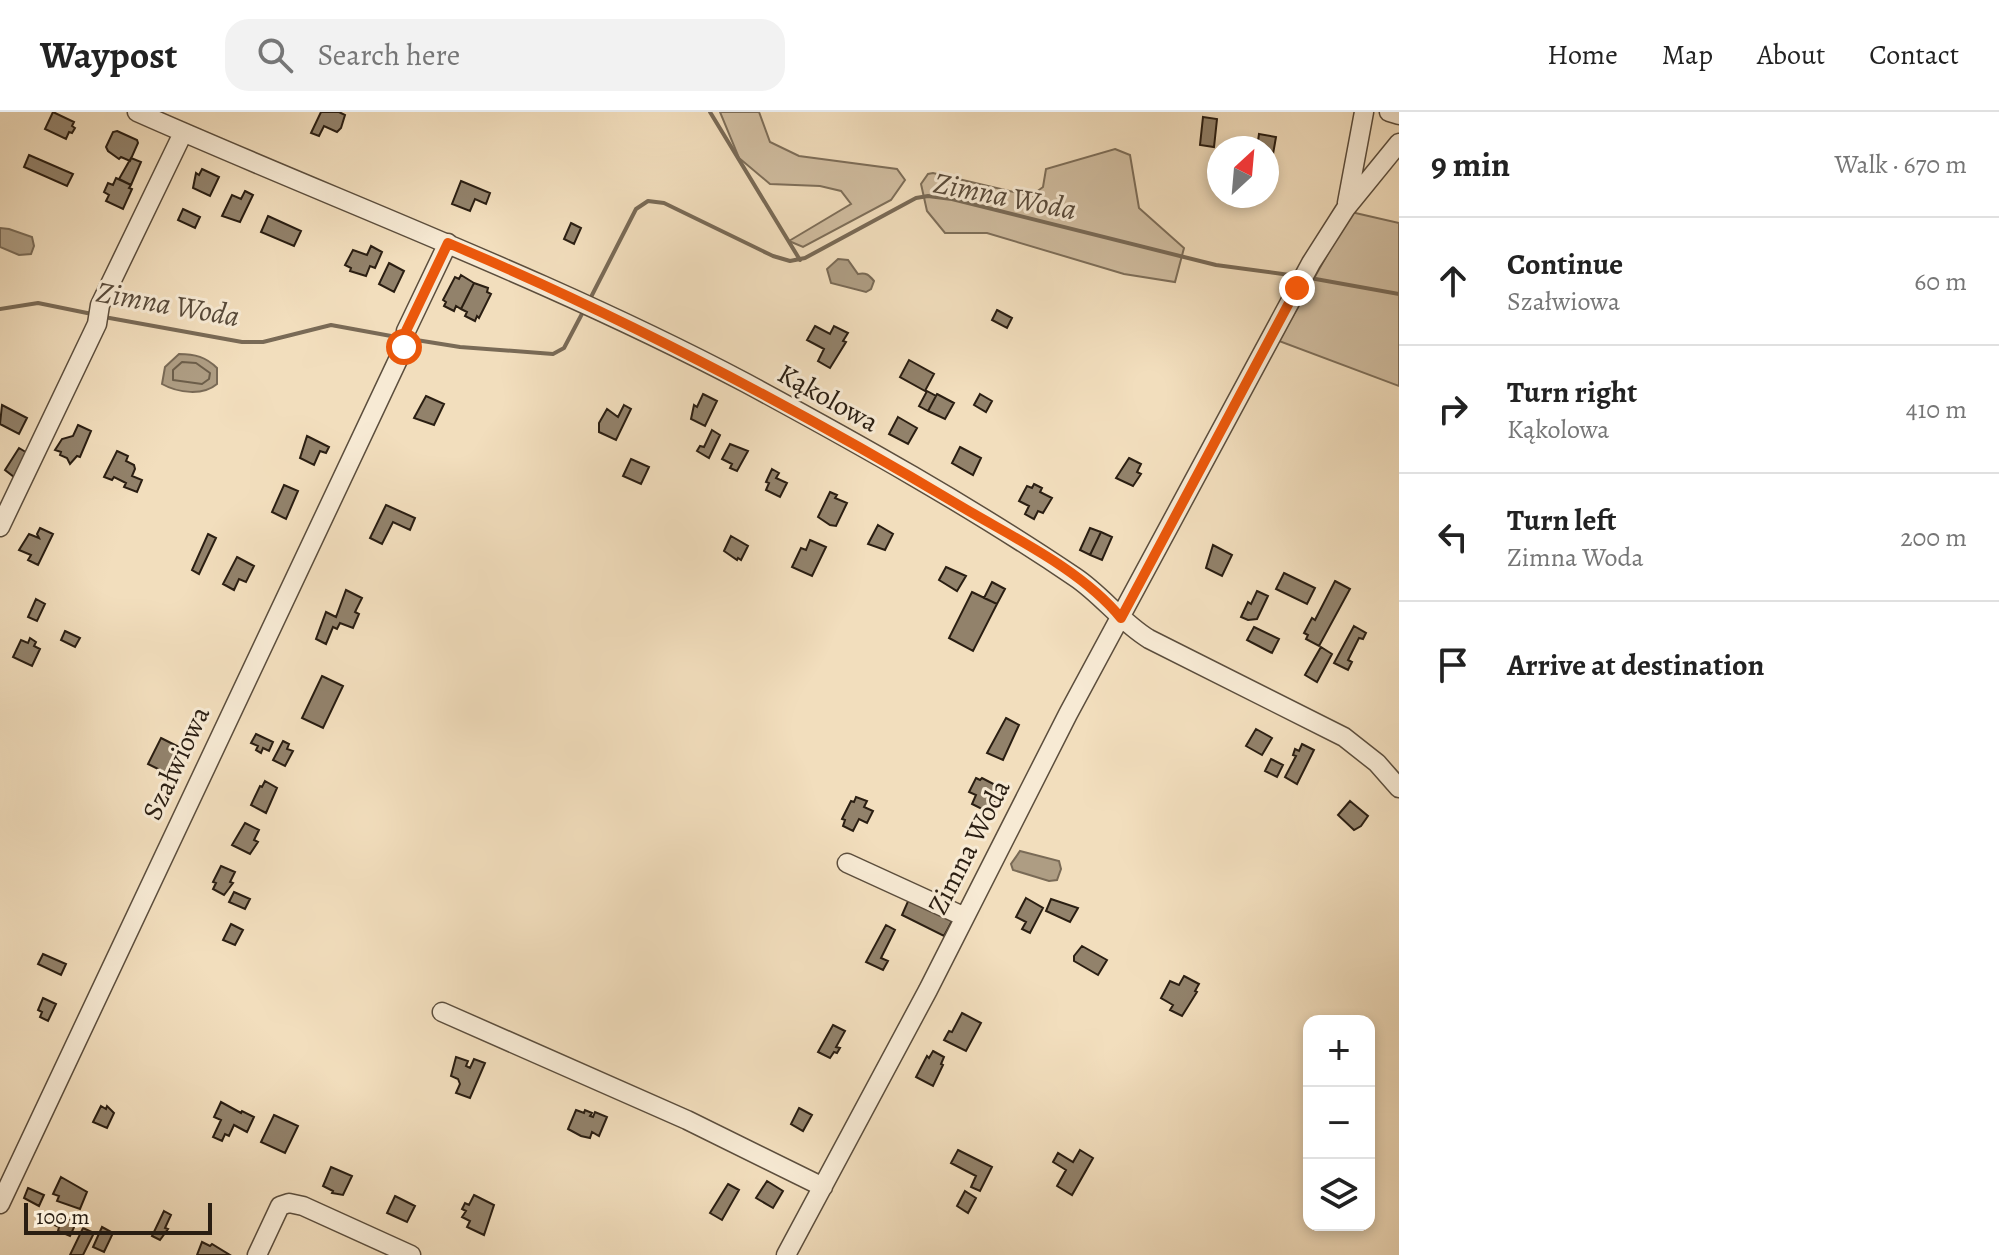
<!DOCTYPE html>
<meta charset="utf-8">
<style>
:root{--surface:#fff;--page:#f2f2f2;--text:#222;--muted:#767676;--line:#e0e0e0}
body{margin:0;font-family:Alegreya,serif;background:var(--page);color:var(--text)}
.controls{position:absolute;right:24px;bottom:24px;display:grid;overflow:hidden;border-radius:16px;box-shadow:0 4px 12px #0003}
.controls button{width:72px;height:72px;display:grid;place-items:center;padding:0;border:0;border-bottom:2px solid var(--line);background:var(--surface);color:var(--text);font:40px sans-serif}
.compass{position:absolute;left:1207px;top:24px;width:72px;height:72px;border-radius:50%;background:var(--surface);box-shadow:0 4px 12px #0003;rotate:26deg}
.scale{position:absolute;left:24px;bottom:20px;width:188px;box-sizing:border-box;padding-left:8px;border:4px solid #2a1e12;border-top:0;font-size:22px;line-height:28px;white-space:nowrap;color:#2a1e12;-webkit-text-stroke:6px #f7ead4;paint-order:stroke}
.stop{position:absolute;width:24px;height:24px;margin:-18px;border:6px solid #ea580c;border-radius:50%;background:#fff}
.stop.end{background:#ea580c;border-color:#fff;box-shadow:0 2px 8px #0008}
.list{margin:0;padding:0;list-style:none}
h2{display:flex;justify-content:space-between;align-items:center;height:104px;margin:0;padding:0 32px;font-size:34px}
h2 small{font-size:26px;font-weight:400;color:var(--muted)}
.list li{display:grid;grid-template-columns:52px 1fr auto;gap:24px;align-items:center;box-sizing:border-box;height:128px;padding:0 32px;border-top:2px solid var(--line)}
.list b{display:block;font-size:30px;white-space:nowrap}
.list p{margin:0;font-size:26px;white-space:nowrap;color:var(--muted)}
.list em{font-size:26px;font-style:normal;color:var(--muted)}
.icon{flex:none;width:44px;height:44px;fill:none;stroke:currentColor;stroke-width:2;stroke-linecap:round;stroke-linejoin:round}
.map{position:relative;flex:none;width:1399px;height:1143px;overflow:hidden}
header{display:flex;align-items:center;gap:48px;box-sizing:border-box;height:112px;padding:0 40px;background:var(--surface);border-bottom:2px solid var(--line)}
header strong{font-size:38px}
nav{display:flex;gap:44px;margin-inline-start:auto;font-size:28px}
.search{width:560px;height:72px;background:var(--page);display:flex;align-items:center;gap:20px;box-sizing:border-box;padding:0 28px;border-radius:24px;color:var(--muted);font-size:30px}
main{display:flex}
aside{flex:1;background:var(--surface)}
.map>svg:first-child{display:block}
.green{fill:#d0bda0;stroke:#7d6e59;stroke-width:2}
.water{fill:#ae9d83;stroke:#796a56;stroke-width:2}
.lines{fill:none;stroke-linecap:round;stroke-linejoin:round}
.shore{stroke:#6c5e4a;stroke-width:2}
.stream{stroke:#796a56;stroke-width:4}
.building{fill:#92826b;stroke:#2a1e12;stroke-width:2}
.minor-casing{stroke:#5c4e3d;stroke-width:21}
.minor{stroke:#f7ead4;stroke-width:18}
.route{stroke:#ea580c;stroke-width:10}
.labels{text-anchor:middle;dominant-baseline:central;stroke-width:6;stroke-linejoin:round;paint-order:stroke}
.street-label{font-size:28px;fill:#2a1e12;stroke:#f7ead4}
.water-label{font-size:30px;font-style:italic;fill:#584a3a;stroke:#f7ead4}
</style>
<header>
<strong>Waypost</strong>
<div class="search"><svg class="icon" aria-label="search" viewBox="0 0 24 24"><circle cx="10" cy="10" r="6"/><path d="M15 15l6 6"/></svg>Search here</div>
<nav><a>Home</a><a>Map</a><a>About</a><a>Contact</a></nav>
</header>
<main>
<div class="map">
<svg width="1399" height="1143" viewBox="0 0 1399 1143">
<rect width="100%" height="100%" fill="#f2debd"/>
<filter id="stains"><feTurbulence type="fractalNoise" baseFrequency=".0025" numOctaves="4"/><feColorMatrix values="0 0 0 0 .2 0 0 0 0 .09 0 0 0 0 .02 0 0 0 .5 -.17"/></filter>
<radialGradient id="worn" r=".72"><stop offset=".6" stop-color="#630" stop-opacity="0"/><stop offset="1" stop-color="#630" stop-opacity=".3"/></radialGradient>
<path class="green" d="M720 0H759L770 30 799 44 897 57 905 68 891 88 803 135 789 129 851 92 841 79 820 74 770 72 739 46Z
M1115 37 1130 43 1139 96 1184 136 1175 170 1124 162 987 121H945L927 99 921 72 928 62 933 61 1031 84 1043 75 1046 57Z
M1351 100 1399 111V274L1279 229Z"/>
<path class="water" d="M0 116 9 117 32 125 34 134 31 142 19 143 0 135Z
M838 147 848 148 858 162C866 160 869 163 874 169L871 177 866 180 831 171 827 157Z
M179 242C195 242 206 245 217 256V272C203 284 178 281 162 272L165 255Z
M1020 739 1059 749 1061 757 1057 768 1049 769 1013 758 1011 752Z"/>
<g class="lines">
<path class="shore" d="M182 250 196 251 210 261 209 267 202 272 173 268V258Z"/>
<path class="stream" d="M710 0 800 148
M1310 166 1399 182
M590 187 636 97 648 89 664 91 773 144 790 149 805 146 916 86 928 84 952 87 1216 153 1297 164
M0 197 38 191 92 202
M104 205 242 230H263L331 213 402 226
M410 227 460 235 553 242 564 236 584 198"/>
</g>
<path class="building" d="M53 0 74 10 72 14 75 16 72 21 69 20 66 27 45 17Z
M321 0H339L345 3 341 16 337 20 324 14 319 24 311 21Z
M1203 5 1217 7 1214 35 1200 33Z
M117 19 137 28 138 31 130 49 121 45 119 47 108 39 106 35 113 20Z
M1259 22 1276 25 1273 42 1267 41V36H1257Z
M29 43 73 62 67 74 24 55Z
M131 46 141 50 131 73 119 67Z
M202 57 219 65 210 84 193 76 196 61 199 63Z
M116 66 131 73 129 76 132 77 123 97 106 89 109 83 104 80 108 71 113 73Z
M461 69 490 81 486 92 475 87 470 99 452 92Z
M245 79 253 83 240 110 222 104 232 83 241 87Z
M183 97 200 105 195 116 178 108Z
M268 104 301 119 294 134 261 120Z
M571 111 581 116 574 132 564 127Z
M371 134 382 140 375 156 370 154 366 164 350 159 351 156 345 153 353 138 367 143Z
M389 151 404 159 394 180 379 172Z
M461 163 474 171 461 197 456 194 454 199 444 194 446 190 443 188 455 165 459 167Z
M474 171 488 176 487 180 491 182 479 206 477 204 475 209 465 204 467 200 461 197Z
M997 198 1012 206 1007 216 992 208Z
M815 214 830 222 834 214 848 221 843 229 846 230 830 256 818 249 824 237 807 228Z
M909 248 934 262 925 279 900 265Z
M927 279 936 284 928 299 919 294Z
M703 282 717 289 705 314 691 307 694 293 697 295Z
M937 282 954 291 945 307 928 299Z
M980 282 992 289 986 300 974 293Z
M426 284 444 292 434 313 414 306Z
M2 293 27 306 19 322 0 312Z
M624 293 631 297 616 328 599 320V311L607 297 618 305Z
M898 305 917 316 908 332 889 322Z
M78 313 91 319 80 345 77 344 70 352 67 346 60 343 61 340 55 338 62 327 73 324Z
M712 318 720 323 709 346 697 339 700 334 704 335Z
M307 324 329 335 326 341 320 339 314 353 300 346Z
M730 332 748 339 737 359 730 356 732 352 722 347Z
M960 335 981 346 973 363 952 351Z
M19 336 29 342 14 365 5 358Z
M117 339 128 344 126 349 134 353 135 357 132 364 142 368 137 380 124 375 126 371 114 365 112 368 104 365Z
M1129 346 1141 352 1137 360 1141 362 1133 374 1116 366Z
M631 347 649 355 641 372 623 364Z
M772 357 779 361 776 366 787 371 780 385 766 378 769 371 766 370Z
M1034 372 1042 376 1040 380 1052 386 1043 401 1038 399 1034 407 1025 402 1029 394 1019 389 1027 374 1032 376Z
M284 373 298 379 286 407 272 400Z
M830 380 837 383 835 386 847 391 836 414 830 413 818 405Z
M386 393 415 406 410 418 393 410 382 432 370 426Z
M878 413 893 422 885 438 868 432Z
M40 416 53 422 38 453 28 448 31 443 19 438 29 422 39 426 37 422Z
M1090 416 1101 420 1090 443 1080 438Z
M1101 420 1112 425 1102 448 1090 443Z
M208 422 216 426 199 462 192 458Z
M731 424 748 434 741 448 738 446 737 448 724 439Z
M810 428 826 435 812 464 792 455 801 436 806 438Z
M1213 433 1232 443 1222 464 1206 456Z
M237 445 254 454 246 470 239 467 234 478 223 472Z
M946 455 966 464 957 479 939 468Z
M1284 461 1315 476 1307 492 1276 477Z
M1335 469 1350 477 1319 534 1306 527 1308 523 1304 521 1312 506 1315 508Z
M992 470 1005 477 997 492 984 486Z
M346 478 362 486 355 500 359 502 353 516 340 511 337 517 333 515 326 532 316 527 326 500 336 505Z
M1257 479 1268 484 1257 507 1248 508 1241 505 1248 490 1251 492Z
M972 480 997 492 973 539 949 526Z
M36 487 45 492 37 509 28 505Z
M1354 514 1366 521 1363 527 1359 526 1348 548 1352 550 1348 558 1334 551Z
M1254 515 1279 527 1272 541 1247 528Z
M65 519 80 526 75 535 61 528Z
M30 526 36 530 34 534 40 537 32 554 13 545 21 528 28 531Z
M1321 535 1332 542 1317 570 1305 563Z
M322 564 343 574 323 616 302 606Z
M1006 606 1019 613 1003 648 987 641Z
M1256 617 1272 626 1262 643 1246 634Z
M256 622 273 630 269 639 263 636 261 641 256 638 258 634 251 631Z
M161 626 179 635 166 661 148 652Z
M283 629 289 632 287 637 293 639 285 654 273 648Z
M1302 632 1314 638 1297 672 1285 665 1296 644 1293 643 1295 637 1299 639Z
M1271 647 1283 653 1277 665 1265 659Z
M976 666 980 668 982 666 1003 677 988 700 972 692 976 683 969 680Z
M265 669 277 676 266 701 251 693 260 674 262 675Z
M856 685 867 689 864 695 873 699 867 711 859 707 853 719 843 714 845 708 842 707 851 689 854 690Z
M1350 689 1368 704 1361 714 1354 718 1338 703Z
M245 711 259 718 254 728 258 730 250 742 232 733Z
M221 754 235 760 230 770 233 771 224 783 213 777 216 771 213 770Z
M234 780 250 787 245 797 229 790Z
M1026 786 1043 796 1030 821 1022 817 1026 810 1016 805Z
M909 787 952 809 944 824 902 803Z
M1051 787 1078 796 1070 810 1046 799Z
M231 812 243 818 235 833 223 828Z
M886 813 895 818 881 846 888 849 883 858 866 850Z
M1082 834 1107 848 1098 863 1074 849V844Z
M43 842 66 852 61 863 38 852Z
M1184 864 1199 872 1195 879 1197 880 1182 904 1170 898 1173 893 1161 886 1170 869 1179 873Z
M43 886 56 892 48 909 40 905 42 900 38 898Z
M962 901 981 911 966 939 944 928 949 919 952 920Z
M833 913 845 919 836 935 840 936 837 941 834 940 830 946 818 940Z
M933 939 944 945 941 952 943 953 933 974 916 965 927 944 929 946Z
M456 945 468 949 466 954 470 956 474 947 485 951 470 986 456 981 460 972 458 967 451 964Z
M221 990 241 1001 242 999 254 1005 247 1020 234 1013 229 1024 225 1022 222 1029 213 1025 221 1008 214 1005Z
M101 994 106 997 107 994 114 1001 107 1016 93 1010Z
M799 996 812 1003 803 1019 791 1012Z
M576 998 584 1001 585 998 592 1001 590 1004 593 1005 595 1000 607 1005 599 1024 592 1020 590 1026 581 1024 568 1017Z
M274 1003 298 1014 285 1041 261 1030Z
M958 1038 992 1055 980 1079 971 1075 976 1064 951 1051Z
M1080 1038 1093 1046 1072 1083 1057 1074 1066 1058 1053 1050 1058 1041 1073 1050Z
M331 1055 352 1064 343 1083 332 1081 333 1079 323 1074Z
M61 1065 87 1080 80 1097 57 1089 59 1084 53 1082Z
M767 1069 783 1079 773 1096 756 1086Z
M728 1072 739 1078 722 1108 710 1101Z
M28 1076 44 1083 39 1094 24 1086Z
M965 1079 976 1086 968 1101 957 1094Z
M474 1083 494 1093 484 1123 467 1115 470 1109 462 1105 466 1099 462 1097 465 1091 469 1093Z
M395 1084 415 1094 407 1110 387 1101Z
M164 1099 171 1103 165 1116 168 1117 160 1128 152 1124Z
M54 1102 76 1111 70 1124 58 1119 59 1115 50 1111Z
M102 1115 113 1121 104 1140 93 1135Z
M83 1116 94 1121 83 1143H70Z
M202 1130 210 1134 212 1132 230 1143H197Z"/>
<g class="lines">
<g class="minor-casing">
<path id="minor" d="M137 0C340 90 549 167 746 271 857 331 970 394 1075 465 1102 483 1121 510 1149 527L1344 625 1377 651 1399 676
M1389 0 1399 3
M1347 91 1364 0
M0 415 97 212 100 193 183 21
M847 751 965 805
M442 900 687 1008 823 1075
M0 1092 404 235 406 219 448 131
M257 1143 280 1094 289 1091 303 1094 411 1143
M786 1143 928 878 1068 602 1311 151 1346 96 1399 31"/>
</g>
<use href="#minor" class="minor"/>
</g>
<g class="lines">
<path class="route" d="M404 235 406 219 448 131C626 206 796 296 962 395 1014 426 1082 458 1121 506L1297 176"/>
</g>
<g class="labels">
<g class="street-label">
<text transform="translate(828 286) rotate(29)">Kąkolowa</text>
<text transform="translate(176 651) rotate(-65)">Szałwiowa</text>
<text transform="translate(969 735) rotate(-63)">Zimna Woda</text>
</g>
<g class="water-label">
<text transform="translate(1005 84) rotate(11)">Zimna Woda</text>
<text transform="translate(168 192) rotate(10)">Zimna Woda</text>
</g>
</g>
<rect width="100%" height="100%" filter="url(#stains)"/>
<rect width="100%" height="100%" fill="url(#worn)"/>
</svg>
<div class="controls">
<button>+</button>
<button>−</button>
<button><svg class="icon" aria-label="layers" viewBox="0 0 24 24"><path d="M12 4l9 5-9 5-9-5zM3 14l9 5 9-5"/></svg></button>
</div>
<svg class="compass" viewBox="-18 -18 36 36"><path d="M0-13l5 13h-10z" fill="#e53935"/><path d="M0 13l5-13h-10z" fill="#767676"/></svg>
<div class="scale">100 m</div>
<div class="stop" style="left:404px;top:235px"></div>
<div class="stop end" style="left:1297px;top:176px"></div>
</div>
<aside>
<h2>9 min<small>Walk · 670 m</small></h2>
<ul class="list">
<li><svg class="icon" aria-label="ahead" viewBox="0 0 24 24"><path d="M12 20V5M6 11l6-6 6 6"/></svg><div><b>Continue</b><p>Szałwiowa</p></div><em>60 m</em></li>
<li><svg class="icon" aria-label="right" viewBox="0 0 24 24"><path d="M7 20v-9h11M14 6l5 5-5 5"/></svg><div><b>Turn right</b><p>Kąkolowa</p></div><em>410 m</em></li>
<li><svg class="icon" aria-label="left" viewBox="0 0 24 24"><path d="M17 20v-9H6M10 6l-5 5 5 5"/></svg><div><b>Turn left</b><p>Zimna Woda</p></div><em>200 m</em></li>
<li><svg class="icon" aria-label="arrive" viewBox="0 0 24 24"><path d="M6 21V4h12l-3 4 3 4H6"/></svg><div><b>Arrive at destination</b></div></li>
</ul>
</aside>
</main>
